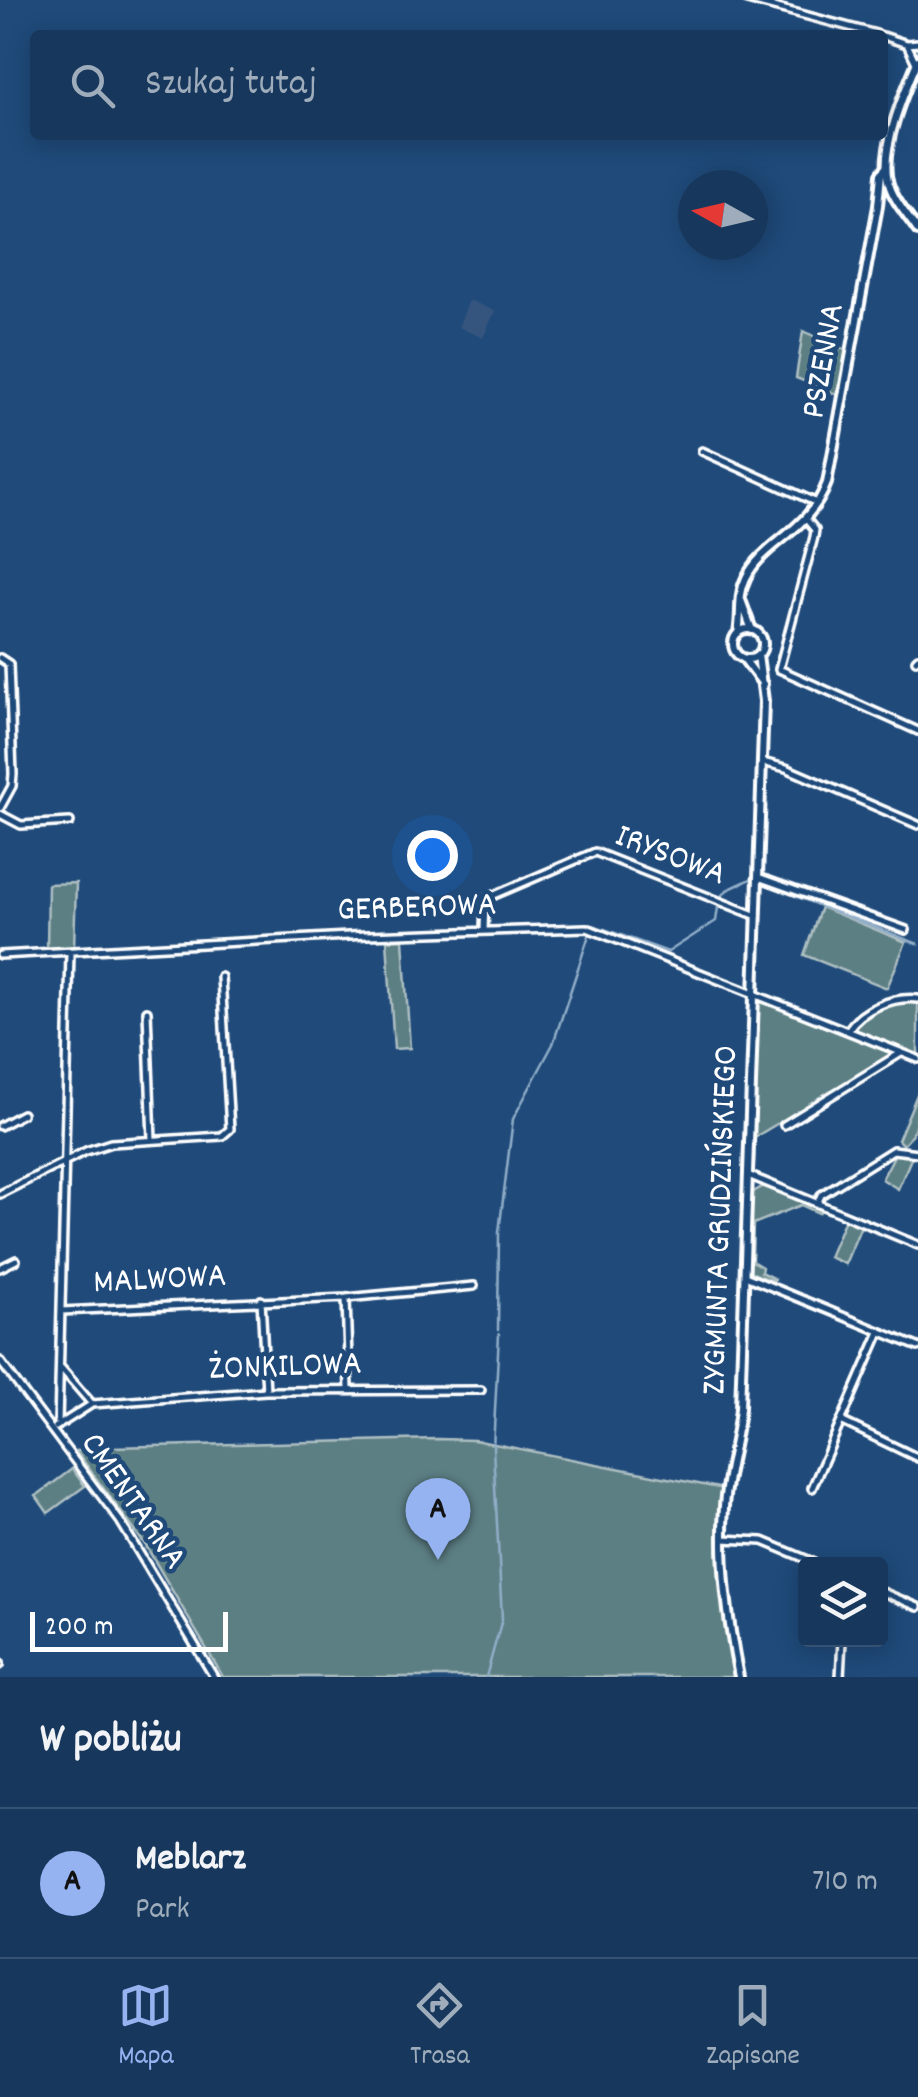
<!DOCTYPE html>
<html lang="pl">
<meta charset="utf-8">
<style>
:root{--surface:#17385c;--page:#244365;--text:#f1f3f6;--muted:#9eacbb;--line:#365272;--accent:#95b2f1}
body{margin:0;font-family:Dekko,sans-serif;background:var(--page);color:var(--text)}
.controls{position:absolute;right:30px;bottom:30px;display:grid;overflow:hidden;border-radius:10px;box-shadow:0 5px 25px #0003}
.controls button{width:90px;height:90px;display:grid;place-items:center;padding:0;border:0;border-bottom:2px solid var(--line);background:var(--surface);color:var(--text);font:50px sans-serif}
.compass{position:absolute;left:678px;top:170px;width:90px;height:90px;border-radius:50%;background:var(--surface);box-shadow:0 5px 25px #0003;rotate:278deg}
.scale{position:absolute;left:30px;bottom:25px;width:198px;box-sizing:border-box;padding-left:10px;border:5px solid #fff;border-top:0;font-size:28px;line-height:35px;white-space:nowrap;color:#fff;-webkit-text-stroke:8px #1f4a7a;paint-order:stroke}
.you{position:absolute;left:432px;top:855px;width:35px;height:35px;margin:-25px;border:8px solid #fff;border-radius:50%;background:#1a73e8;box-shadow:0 0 0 15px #1a73e833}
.badge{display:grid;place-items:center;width:65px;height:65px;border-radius:50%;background:var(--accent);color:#111;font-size:32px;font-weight:700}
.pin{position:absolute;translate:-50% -82px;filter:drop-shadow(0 2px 5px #0008)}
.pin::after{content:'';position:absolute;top:52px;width:35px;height:30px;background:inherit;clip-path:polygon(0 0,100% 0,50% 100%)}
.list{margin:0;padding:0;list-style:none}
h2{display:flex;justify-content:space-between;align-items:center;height:130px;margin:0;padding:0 40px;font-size:42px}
h2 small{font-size:32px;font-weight:400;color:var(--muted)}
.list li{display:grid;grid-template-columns:65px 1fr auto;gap:30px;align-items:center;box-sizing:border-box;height:150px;padding:0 40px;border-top:2px solid var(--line)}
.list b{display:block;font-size:38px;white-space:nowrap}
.list p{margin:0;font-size:32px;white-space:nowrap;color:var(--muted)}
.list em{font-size:32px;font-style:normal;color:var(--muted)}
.icon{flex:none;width:55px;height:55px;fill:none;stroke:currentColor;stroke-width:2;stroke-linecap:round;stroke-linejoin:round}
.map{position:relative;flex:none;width:918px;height:1677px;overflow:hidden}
.search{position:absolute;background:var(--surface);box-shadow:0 5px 25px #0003;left:30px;right:30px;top:30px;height:110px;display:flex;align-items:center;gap:25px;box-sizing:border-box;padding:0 35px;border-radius:10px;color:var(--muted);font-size:38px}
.sheet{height:280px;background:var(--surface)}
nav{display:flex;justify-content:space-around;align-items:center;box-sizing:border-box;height:140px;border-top:2px solid var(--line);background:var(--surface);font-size:28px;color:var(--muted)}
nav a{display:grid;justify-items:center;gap:5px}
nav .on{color:var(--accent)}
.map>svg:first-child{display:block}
.built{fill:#35557e}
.green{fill:#5c7f84;stroke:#aebfc2;stroke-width:2.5}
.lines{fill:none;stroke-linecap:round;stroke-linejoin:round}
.stream{stroke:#91aec8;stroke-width:2.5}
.minor-casing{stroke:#fff;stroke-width:12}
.tertiary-casing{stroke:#fff;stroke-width:14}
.minor{stroke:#1f4a7a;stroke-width:5}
.tertiary{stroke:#1f4a7a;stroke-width:6}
.labels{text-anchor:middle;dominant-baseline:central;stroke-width:9;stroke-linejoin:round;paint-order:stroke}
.street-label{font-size:35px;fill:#fff;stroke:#1f4a7a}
</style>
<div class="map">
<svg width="918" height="1677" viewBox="0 0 918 1677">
<rect width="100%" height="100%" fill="#1f4a7a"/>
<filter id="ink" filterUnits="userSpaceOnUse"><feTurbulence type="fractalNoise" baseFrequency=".01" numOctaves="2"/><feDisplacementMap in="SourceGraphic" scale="20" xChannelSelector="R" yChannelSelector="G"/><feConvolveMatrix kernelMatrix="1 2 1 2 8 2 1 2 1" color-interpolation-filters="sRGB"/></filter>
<g filter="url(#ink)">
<path class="built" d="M469 300 495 311 483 338 458 327Z"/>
<path class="green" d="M803 331 848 351 840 396 796 378Z
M76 883 74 948 47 950 48 884Z
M821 907 906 942 887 988 804 955Z
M403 939 410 1048 394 1049 387 940Z
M903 1000 918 1002V1057L850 1029C862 1015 885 1003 903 1000Z
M758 1003H773L891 1053 887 1060 819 1103 802 1109 755 1137 754 1162 749 1158 753 1007Z
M918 1092C918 1112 918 1133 903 1145L898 1140Z
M896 1152 913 1154 898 1189 882 1179Z
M762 1187H772L829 1210 821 1209 819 1213 801 1205 753 1224 752 1261 762 1267 761 1272 775 1279 774 1281 747 1271 750 1194Z
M845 1219 861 1226 845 1264 829 1257Z
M438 1439 474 1440 724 1489 721 1584 734 1677H223L146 1546 76 1451 110 1447Z
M72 1469 85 1486 48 1513 36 1496Z"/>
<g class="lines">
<path class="stream" d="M767 885 918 944
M720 899 727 890 751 879
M593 925 668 952 716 921 718 907
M498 1330 499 1232 513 1119 553 1044 590 932
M486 1677 502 1619 493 1448 499 1334"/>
<g class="minor-casing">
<path id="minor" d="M747 0 880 35
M883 36 907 44
M916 63 907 44 918 43
M702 451 817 503
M806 519 815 530 814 537 779 669 918 731
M0 658 9 664 13 774 12 786 0 808
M916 660 918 658
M762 762 786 768 918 825
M0 814 21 825 70 822
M758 877 906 930
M484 931 485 899 595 852 757 916
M0 955 367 935 587 928 918 1059
M147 1011 152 1140
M848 1030C862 1009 893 996 918 999
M784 1125 901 1053
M0 1126 22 1114
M748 1175 918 1245
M0 1194 86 1151 111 1143 222 1136 230 1129 221 977
M818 1202 821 1195 893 1150 918 1153
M0 1268 16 1260
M745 1276 918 1347
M346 1298 349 1389
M261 1300 266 1391
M61 1311 346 1298 474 1286
M0 1361 120 1521 214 1677
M61 1368 92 1404 266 1391 481 1390
M841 1421 918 1458
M58 1425 70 953
M56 1427 92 1404
M812 1488 880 1332
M723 1539 763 1541 818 1564
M880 1591 918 1607
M0 1665V1663
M840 1677 842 1640"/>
</g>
<g class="tertiary-casing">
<path id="tertiary" d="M918 60C905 90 878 152 889 184 894 201 908 216 918 231
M741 600 752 630
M733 644a15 15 0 1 1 30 0a15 15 0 1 1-30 0Z
M738 633C742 615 737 596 746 578 762 543 809 532 827 483L878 206 881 174 886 167
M744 659 763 684
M739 1677C728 1621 720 1564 724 1507 726 1474 737 1442 740 1408L764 701 758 655"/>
</g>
<use href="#minor" class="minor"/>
<use href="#tertiary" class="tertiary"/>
</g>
</g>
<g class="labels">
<g class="street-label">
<text transform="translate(825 361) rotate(-80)">PSZENNA</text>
<text transform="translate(670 857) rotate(21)">IRYSOWA</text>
<text transform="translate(417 909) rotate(-2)">GERBEROWA</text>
<text transform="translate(722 1220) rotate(-88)">ZYGMUNTA GRUDZIŃSKIEGO</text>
<text transform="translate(160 1281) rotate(-3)">MALWOWA</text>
<text transform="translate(285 1368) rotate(-2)">ŻONKILOWA</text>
<text transform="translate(132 1502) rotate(55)">CMENTARNA</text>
</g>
</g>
</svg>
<div class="controls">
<button><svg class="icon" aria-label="layers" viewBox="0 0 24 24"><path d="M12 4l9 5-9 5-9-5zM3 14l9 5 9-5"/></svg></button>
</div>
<svg class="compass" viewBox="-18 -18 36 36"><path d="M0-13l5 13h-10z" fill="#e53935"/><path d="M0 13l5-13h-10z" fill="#9eacbb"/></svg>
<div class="scale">200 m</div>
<div class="you"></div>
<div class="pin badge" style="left:438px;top:1560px">A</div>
<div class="search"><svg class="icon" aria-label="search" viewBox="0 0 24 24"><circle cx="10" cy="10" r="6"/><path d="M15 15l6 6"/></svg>Szukaj tutaj</div>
</div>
<section class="sheet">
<h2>W pobliżu<small></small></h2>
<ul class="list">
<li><span class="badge">A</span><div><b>Meblarz</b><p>Park</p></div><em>710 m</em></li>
</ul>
</section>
<nav>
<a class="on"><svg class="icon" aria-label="map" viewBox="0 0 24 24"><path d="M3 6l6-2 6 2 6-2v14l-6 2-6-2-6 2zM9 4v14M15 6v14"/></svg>Mapa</a>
<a><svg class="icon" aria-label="directions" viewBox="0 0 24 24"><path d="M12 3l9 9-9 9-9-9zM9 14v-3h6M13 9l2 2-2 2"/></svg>Trasa</a>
<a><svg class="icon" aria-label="saved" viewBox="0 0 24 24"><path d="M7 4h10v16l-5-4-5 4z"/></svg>Zapisane</a>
</nav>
